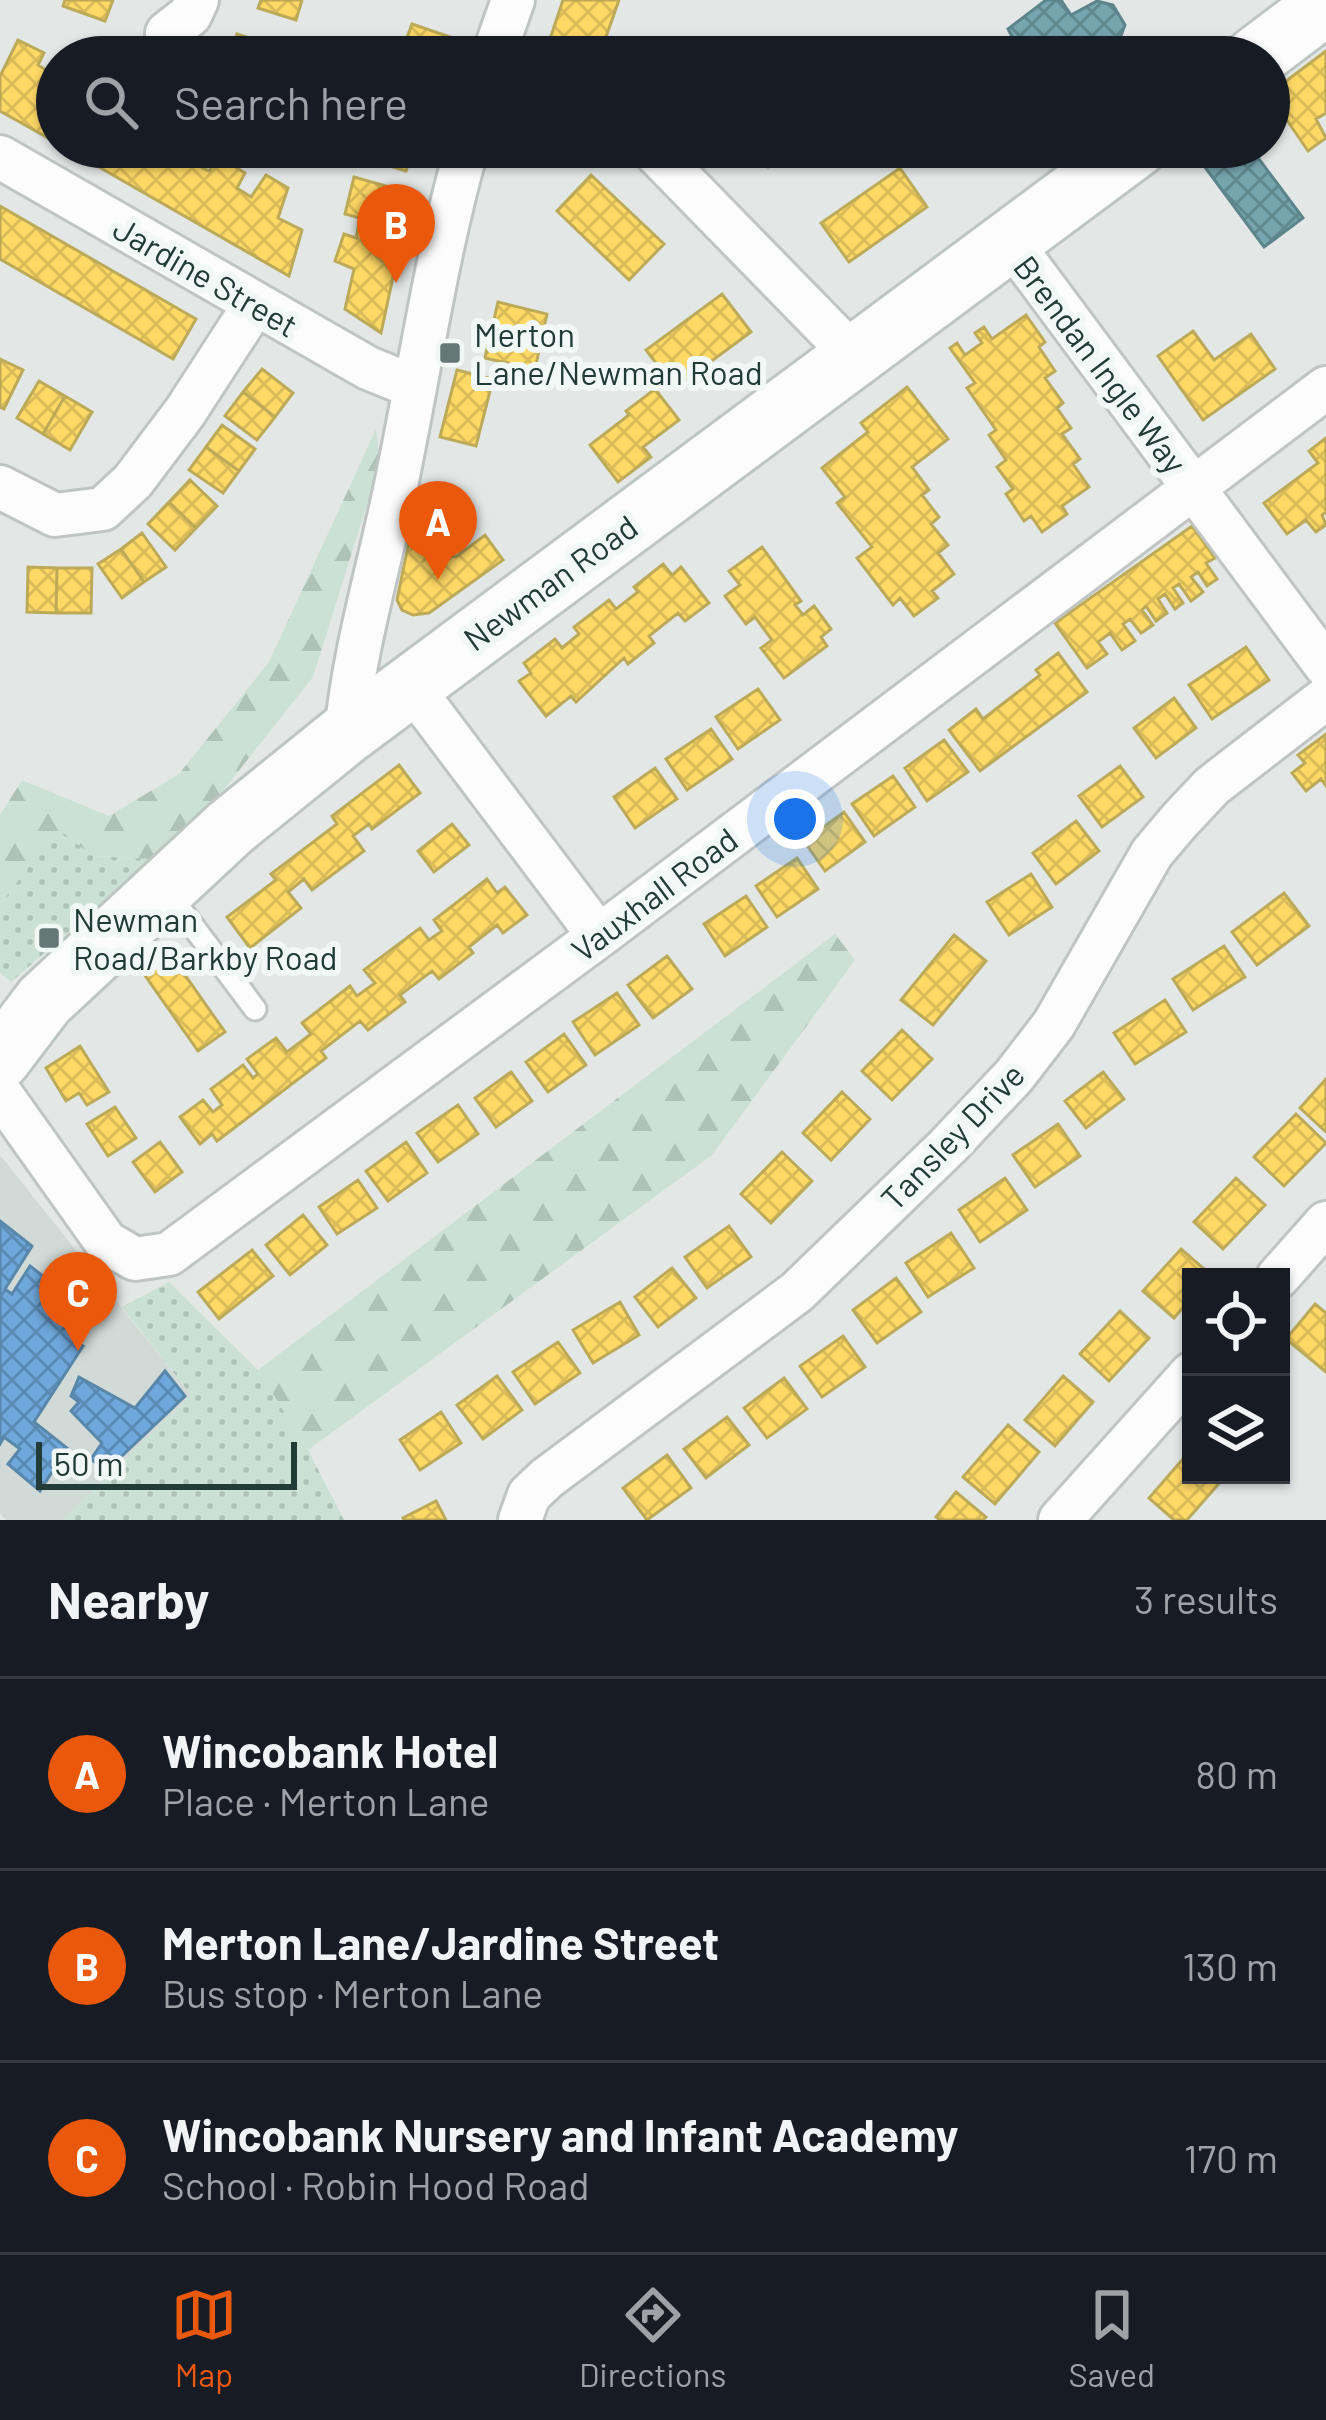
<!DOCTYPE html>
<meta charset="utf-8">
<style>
:root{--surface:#171b24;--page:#20242c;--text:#f1f3f6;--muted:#9ea1a6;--line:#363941;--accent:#ea580c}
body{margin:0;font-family:Barlow,sans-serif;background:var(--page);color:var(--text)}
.controls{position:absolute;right:36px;bottom:36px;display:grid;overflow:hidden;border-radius:0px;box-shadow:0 3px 9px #0004}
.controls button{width:108px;height:108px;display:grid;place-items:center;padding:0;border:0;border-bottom:3px solid var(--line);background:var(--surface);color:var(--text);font:60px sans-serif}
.scale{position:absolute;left:36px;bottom:30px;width:261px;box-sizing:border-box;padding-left:12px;border:6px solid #213b37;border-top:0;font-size:33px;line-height:42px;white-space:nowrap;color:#213b37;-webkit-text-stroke:9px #f1f8f5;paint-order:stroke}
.you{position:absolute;left:795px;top:819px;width:42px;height:42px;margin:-30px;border:9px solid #fff;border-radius:50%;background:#1a73e8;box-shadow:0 0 0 18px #1a73e833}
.badge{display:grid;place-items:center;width:78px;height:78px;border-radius:50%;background:var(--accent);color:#fff;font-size:39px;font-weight:700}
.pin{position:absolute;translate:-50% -99px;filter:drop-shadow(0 3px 6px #0008)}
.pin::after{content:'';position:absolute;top:63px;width:42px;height:36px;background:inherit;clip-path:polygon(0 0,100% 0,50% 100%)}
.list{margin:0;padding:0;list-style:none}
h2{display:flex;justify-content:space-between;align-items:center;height:156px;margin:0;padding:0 48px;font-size:51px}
h2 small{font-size:39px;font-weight:400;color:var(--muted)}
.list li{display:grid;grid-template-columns:78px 1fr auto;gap:36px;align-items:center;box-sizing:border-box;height:192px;padding:0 48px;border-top:3px solid var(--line)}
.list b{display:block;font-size:45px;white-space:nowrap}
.list p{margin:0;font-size:39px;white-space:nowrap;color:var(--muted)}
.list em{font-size:39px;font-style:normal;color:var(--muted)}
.icon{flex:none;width:66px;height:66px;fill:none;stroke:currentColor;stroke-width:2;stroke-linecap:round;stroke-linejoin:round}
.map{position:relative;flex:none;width:1326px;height:1520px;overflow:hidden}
.search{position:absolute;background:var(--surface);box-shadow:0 3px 9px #0004;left:36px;right:36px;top:36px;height:132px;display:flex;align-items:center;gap:30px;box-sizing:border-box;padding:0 42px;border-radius:66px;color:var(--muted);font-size:45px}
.sheet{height:732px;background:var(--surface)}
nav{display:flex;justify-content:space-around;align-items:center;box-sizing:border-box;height:168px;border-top:3px solid var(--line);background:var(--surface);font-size:33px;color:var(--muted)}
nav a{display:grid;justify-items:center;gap:6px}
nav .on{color:var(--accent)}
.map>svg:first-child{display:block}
.built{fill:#d1dad7}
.grass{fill:url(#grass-dots)}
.forest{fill:url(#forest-firs)}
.homes{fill:url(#homes-cross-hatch);stroke:#bcaa58;stroke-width:3}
.schools{fill:url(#schools-cross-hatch);stroke:#5887aa;stroke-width:3}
.public{fill:url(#public-cross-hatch);stroke:#5c858b;stroke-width:3}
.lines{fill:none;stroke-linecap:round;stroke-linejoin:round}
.lane-casing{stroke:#c0c5c4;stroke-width:27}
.street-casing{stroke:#c0c5c4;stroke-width:48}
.secondary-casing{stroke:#bec6c4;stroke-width:66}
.lane{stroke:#fbfcfb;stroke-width:21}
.street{stroke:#fbfcfb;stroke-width:42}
.secondary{stroke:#fbfcfb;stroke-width:60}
.poi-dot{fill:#657875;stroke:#f1f8f5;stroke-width:4.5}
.labels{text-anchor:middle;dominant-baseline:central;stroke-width:12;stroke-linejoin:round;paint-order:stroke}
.street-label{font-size:33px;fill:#213b37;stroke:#f1f8f5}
.poi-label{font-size:33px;fill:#213b37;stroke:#f1f8f5;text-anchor:start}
</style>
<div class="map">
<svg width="1326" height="1520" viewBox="0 0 1326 1520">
<defs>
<pattern id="grass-dots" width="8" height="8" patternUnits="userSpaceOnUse" patternTransform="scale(3)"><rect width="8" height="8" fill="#cce1d5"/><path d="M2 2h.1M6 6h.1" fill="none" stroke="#afc2b7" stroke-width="1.8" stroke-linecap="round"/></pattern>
<pattern id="forest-firs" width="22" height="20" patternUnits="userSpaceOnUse" patternTransform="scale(3)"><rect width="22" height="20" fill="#cce1d5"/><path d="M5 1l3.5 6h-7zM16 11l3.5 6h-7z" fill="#afc2b7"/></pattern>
<pattern id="homes-cross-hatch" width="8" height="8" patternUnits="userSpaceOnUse" patternTransform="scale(3)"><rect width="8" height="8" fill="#ffd966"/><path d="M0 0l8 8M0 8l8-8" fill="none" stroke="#dabb59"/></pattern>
<pattern id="schools-cross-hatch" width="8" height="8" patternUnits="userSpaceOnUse" patternTransform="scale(3)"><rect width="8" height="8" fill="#6fa8dc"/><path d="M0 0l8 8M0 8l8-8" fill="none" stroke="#5b8ab3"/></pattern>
<pattern id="public-cross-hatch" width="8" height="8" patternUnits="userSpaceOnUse" patternTransform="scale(3)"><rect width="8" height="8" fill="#76a5af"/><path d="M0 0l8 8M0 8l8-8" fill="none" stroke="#60888f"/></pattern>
</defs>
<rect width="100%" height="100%" fill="#e3e8e7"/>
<path class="built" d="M0 1155 191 1395 63 1520H6L0 1514Z"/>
<path class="grass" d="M63 832 93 856 153 859 11 982 0 973V905L50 837Z
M169 1282 258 1370 308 1450 344 1520H63L191 1395 122 1307Z"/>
<path class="forest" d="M376 429 380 463 313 677 195 826 153 859 93 856 63 833 50 837 0 905V815L22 780 109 816 179 774 269 662Z
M835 934 855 960 712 1155 308 1450 258 1370Z"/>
<path class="homes" d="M65 0H113L105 21 63 6Z
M261 0H302L296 20 258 8Z
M563 0H619L599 57H553L559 39 551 36Z
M412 24 450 37 443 57H400Z
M237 34 277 47 273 57H230Z
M18 40 44 53 38 65 51 73 57 65V143L0 111V76Z
M1326 51V113L1316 119 1326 138 1308 151 1269 94Z
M64 147H202L195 164 209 171 219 157 245 173 237 188 251 197 266 175 288 188 278 218 302 230 289 276Z
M370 147H413L406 171 367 159Z
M747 147H788L768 167Z
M900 168 927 207 849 262 821 223Z
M591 175 664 244 629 280 557 211Z
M354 177 411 193 381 333 345 309 354 269 335 261 344 234 356 238 360 218 345 214Z
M0 206 196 319 173 359 0 259Z
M722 294 751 332 675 388 646 350Z
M498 302 547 314 535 369 485 358Z
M1026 315 1045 342 1039 347 1055 371 1045 378 1063 403 1057 408 1071 428 1062 434 1080 459 1073 464 1089 487 1062 506 1067 514 1042 532 1031 516 1024 521 1006 494 1013 489 997 467 1006 460 989 435 996 430 967 388 975 383 950 348 957 343 965 355 982 343 975 333 984 327 992 339Z
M1193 331 1214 360 1251 334 1275 369 1203 420 1158 356Z
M0 359 23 370 4 409 0 407Z
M262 369 293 393 275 417 243 392Z
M457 370 493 379 476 446 440 437Z
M39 381 65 396 43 434 17 418Z
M907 387 948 439 912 467 929 490 922 495 939 517 931 524 948 545 938 553 954 574 932 591 938 598 914 616 900 598 893 605 857 558 872 547 837 503 845 497 822 468 868 432 861 423Z
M655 389 679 420 643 447 651 457 618 482 590 445 629 415 626 411Z
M243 392 275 417 257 440 225 416Z
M65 396 92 412 70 450 43 434Z
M222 425 255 449 239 471 206 447Z
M1326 438V512L1322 515 1326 525 1316 532 1306 520 1287 534 1264 503 1318 463 1309 451Z
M206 447 239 471 223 493 189 470Z
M190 480 217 506 196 528 169 502Z
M169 502 196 528 175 550 148 524Z
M427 524 456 531 451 556 456 557 485 535 503 560 429 613 413 615 402 610 397 600 412 526 427 528Z
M1192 526 1215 558 1206 563 1217 579 1207 586 1198 572 1191 577 1203 592 1191 601 1179 584 1173 588 1183 603 1175 609 1165 594 1158 599 1167 613 1156 621 1146 606 1142 610 1153 625 1141 633 1130 619 1123 624 1135 641 1122 650 1110 633 1098 642 1107 654 1087 668 1055 623Z
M142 533 166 567 144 582 121 549Z
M762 547 801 601 795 605 803 615 814 606 831 629 821 637 827 646 784 678 761 648 772 640 755 617 746 624 725 596 740 585 729 571Z
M121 549 144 582 122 598 98 564Z
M663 564 672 575 681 567 709 603 685 621 678 613 649 636 654 643 628 664 624 658 576 702 571 696 546 716 519 681 531 673 524 663 555 639 562 648 579 634 574 627 609 600 616 609 638 592 634 587Z
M28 567 57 568 56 613 27 612Z
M57 568H92L91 613H56Z
M1246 647 1269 680 1212 719 1189 685Z
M1058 653 1087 692 980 771 949 730 976 709 983 719 1040 675 1036 670Z
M758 689 780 720 738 749 716 717Z
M1174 698 1196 728 1156 758 1134 728Z
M711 729 732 759 687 790 666 759Z
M1326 734V786L1321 779 1306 791 1292 773 1305 763 1298 755Z
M944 740 968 772 927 801 905 768Z
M399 765 420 793 372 829 369 824 353 836 364 851 312 890 304 879 288 892 301 908 250 948 227 917 276 880 271 874 337 824 332 816Z
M1120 766 1143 797 1102 827 1079 796Z
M655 768 677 799 635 828 614 797Z
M893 776 915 807 874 836 852 804Z
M844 812 865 842 825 871 804 841Z
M1076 821 1099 851 1056 884 1033 853Z
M452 824 469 845 434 872 418 851Z
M797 858 818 889 777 917 756 886Z
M1031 874 1052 907 1009 935 987 902Z
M487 879 497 893 505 887 527 915 503 933 497 925 469 947 473 953 439 979 432 971 400 995 405 1002 368 1030 360 1021 321 1051 326 1058 217 1141 212 1134 200 1144 180 1117 203 1100 213 1112 222 1105 211 1089 243 1065 253 1078 258 1074 247 1059 276 1038 287 1052 311 1034 302 1023 350 986 357 996 375 983 364 970 420 928 429 940 442 931 434 920Z
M1284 893 1309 926 1257 965 1232 932Z
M746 896 767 927 725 956 704 924Z
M954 935 986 961 933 1025 901 1000Z
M1224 946 1245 977 1193 1010 1173 979Z
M171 955 225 1032 198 1051 144 974Z
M667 956 692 989 653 1018 628 985Z
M617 993 639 1025 595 1055 573 1022Z
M1165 1000 1186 1032 1135 1064 1114 1033Z
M902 1030 932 1059 892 1100 862 1071Z
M564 1034 586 1065 548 1092 526 1062Z
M80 1046 109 1092 87 1105 79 1093 66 1101 46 1068Z
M511 1072 532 1101 496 1127 475 1098Z
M1103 1072 1124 1099 1086 1128 1065 1101Z
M1326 1079V1132L1300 1108Z
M842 1092 870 1119 831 1160 803 1133Z
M458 1105 478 1134 438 1162 417 1133Z
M115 1107 136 1138 108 1156 87 1124Z
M1296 1114 1326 1143 1284 1186 1254 1157Z
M1058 1124 1080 1156 1035 1187 1013 1155Z
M160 1142 182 1172 155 1192 133 1162Z
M406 1142 427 1173 388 1201 366 1171Z
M782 1152 812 1181 771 1223 741 1194Z
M1005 1178 1027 1210 980 1242 959 1210Z
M1236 1178 1265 1205 1223 1249 1194 1222Z
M358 1180 377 1208 337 1234 319 1207Z
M303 1215 327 1245 290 1275 266 1245Z
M729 1226 751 1257 707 1288 685 1257Z
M951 1233 974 1268 928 1297 906 1263Z
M1181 1249 1211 1275 1191 1277V1298L1174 1318 1143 1291Z
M252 1250 273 1276 219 1319 198 1292Z
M672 1268 696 1298 658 1327 635 1297Z
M896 1278 921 1312 877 1343 853 1310Z
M620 1302 639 1335 593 1363 573 1330Z
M1315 1304 1326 1313V1372L1286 1339Z
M1120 1311 1149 1338 1109 1381 1080 1354Z
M843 1336 865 1367 822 1397 800 1366Z
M558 1342 580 1373 535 1404 513 1372Z
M497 1376 522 1410 483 1439 457 1405Z
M1063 1376 1093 1402 1055 1446 1025 1420Z
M784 1378 807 1409 767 1438 744 1408Z
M441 1412 461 1443 420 1470 400 1440Z
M727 1417 749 1445 706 1478 684 1449Z
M1008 1425 1039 1452 995 1504 963 1477Z
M1189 1452 1191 1475H1216L1222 1480 1187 1520H1174L1149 1498Z
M667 1455 691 1488 647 1520 623 1488Z
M956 1492 986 1517 983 1520H940L936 1517Z
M436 1501 446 1520H404L403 1518Z"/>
<path class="schools" d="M0 1221 32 1246 5 1289 12 1294 30 1266 87 1310 74 1341 83 1346 34 1422 67 1448 40 1491 8 1464 20 1449 4 1437 0 1444Z
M165 1371 185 1396 106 1471 91 1459 102 1443 71 1411 79 1402 71 1396 79 1377 135 1408Z"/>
<path class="public" d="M1046 0H1061L1071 15 1097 1 1113 5 1125 25 1119 41 1099 57H1010L1019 50 1008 29Z
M1190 147H1250L1303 218 1264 247Z"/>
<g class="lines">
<g class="lane-casing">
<path id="lane" d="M168 893 255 1009"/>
</g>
<g class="street-casing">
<path id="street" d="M167 33 190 15 197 0
M493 57 513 0
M650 147 855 357
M0 157 368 368 415 387
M1010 241 1326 666
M0 487 55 515 103 509 133 481 185 412 255 304
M410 685 599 936
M346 734C354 651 378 571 395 490 419 376 435 259 467 147
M0 1093 106 1242 135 1259 169 1254 599 936 1326 388
M1278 1277 1326 1223
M520 1520 529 1495 547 1478 797 1292 948 1146 1014 1076 1054 1024 1152 853 1180 820 1212 786 1326 698
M1060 1520 1191 1374"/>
</g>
<g class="secondary-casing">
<path id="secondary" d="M1256 57 1326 4
M0 1059 44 1001 231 827 346 734 1136 147"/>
</g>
<use href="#lane" class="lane"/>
<use href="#street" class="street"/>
<use href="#secondary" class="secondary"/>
</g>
<g class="poi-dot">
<rect x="438" y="341" width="24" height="24" rx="6"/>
<rect x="37" y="926" width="24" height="24" rx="6"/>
</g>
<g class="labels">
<g class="street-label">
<text transform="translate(206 276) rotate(30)">Jardine Street</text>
<text transform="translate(1101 364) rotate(53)">Brendan Ingle Way</text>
<text transform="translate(550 582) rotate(-36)">Newman Road</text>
<text transform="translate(654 894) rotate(-37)">Vauxhall Road</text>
<text transform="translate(952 1136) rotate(-46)">Tansley Drive</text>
</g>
<g class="poi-label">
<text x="474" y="334">Merton<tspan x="474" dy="38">Lane/Newman Road</tspan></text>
<text x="73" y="919">Newman<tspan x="73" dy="38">Road/Barkby Road</tspan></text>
</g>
</g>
</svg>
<div class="controls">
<button><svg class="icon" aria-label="locate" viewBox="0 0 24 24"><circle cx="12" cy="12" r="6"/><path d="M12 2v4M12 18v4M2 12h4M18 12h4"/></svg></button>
<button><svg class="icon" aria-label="layers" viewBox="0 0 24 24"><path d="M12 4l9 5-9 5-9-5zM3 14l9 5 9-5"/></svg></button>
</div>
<div class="scale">50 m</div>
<div class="you"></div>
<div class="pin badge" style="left:438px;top:580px">A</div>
<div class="pin badge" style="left:396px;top:283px">B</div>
<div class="pin badge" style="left:78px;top:1351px">C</div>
<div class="search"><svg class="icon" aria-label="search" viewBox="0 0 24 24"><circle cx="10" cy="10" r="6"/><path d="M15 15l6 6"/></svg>Search here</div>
</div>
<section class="sheet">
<h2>Nearby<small>3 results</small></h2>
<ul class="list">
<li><span class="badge">A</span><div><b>Wincobank Hotel</b><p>Place · Merton Lane</p></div><em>80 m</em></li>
<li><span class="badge">B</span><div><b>Merton Lane/Jardine Street</b><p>Bus stop · Merton Lane</p></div><em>130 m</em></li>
<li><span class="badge">C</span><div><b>Wincobank Nursery and Infant Academy</b><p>School · Robin Hood Road</p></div><em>170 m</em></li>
</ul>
</section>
<nav>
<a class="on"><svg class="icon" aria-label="map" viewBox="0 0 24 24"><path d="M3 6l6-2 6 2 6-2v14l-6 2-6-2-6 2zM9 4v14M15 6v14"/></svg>Map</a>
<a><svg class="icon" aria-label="directions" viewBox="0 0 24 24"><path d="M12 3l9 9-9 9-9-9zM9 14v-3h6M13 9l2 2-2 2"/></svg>Directions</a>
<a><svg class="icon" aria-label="saved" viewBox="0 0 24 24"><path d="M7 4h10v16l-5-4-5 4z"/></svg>Saved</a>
</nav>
